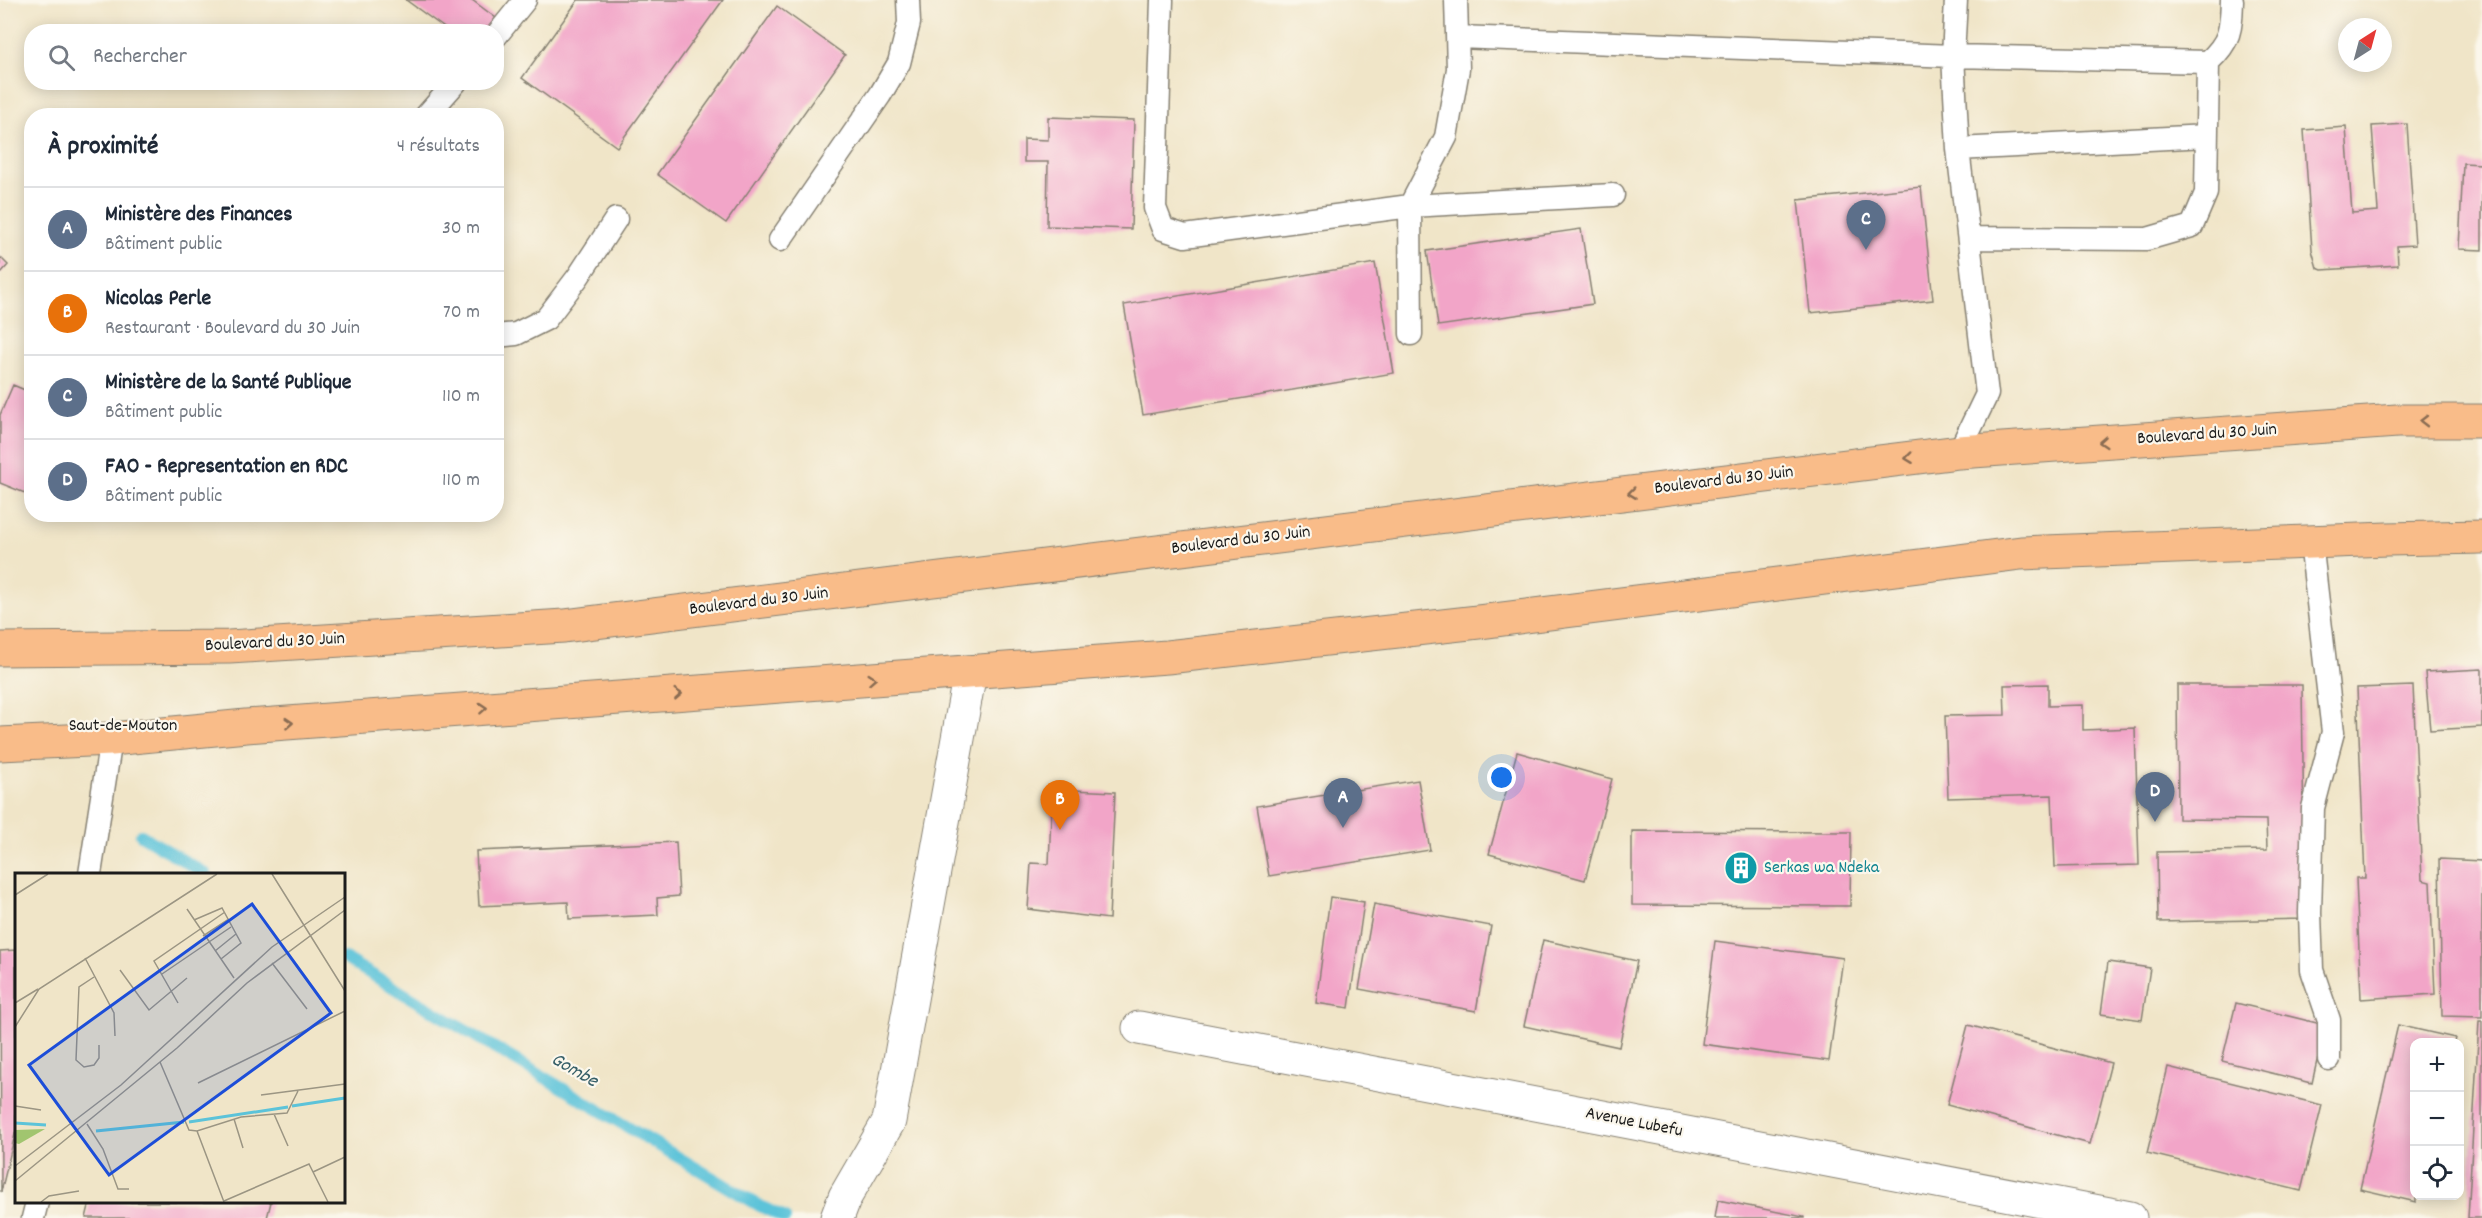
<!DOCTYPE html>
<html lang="fr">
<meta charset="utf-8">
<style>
:root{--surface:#fff;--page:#f6f6f7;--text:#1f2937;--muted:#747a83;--line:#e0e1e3;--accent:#c8321e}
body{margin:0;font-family:Dekko,sans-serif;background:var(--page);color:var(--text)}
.controls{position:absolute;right:18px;bottom:18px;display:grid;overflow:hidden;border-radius:12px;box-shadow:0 3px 15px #0003}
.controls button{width:54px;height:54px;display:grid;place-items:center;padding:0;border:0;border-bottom:2px solid var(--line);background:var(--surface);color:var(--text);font:30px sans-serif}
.compass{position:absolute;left:2338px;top:18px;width:54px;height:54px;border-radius:50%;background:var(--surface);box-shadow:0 3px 15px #0003;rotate:36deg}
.you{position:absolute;left:1502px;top:778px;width:21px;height:21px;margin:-15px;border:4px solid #fff;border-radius:50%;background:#1a73e8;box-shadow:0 0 0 9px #1a73e833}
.badge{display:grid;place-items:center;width:39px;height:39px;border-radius:50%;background:var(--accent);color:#fff;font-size:20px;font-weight:700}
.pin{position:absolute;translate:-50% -50px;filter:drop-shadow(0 2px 3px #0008)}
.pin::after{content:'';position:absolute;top:32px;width:21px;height:18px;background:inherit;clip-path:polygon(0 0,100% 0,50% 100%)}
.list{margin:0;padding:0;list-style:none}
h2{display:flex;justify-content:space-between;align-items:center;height:78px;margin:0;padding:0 24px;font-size:26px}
h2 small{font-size:20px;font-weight:400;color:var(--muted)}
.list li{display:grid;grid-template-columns:39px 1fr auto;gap:18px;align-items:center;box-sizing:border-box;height:84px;padding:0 24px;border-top:2px solid var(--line)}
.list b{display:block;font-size:22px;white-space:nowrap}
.list p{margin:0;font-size:20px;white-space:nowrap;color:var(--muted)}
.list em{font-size:20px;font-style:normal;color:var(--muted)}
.icon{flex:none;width:33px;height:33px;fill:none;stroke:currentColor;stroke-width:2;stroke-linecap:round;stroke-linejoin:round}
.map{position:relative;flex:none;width:2482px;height:1218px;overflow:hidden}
.search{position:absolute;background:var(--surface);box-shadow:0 3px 15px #0003;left:24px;top:24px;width:480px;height:66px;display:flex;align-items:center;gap:15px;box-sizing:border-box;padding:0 21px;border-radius:24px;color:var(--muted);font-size:22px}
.panel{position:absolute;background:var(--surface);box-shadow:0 3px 15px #0003;left:24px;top:108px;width:480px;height:414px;border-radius:24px}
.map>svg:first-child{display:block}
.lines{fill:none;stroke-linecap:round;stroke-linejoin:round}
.stream{stroke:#5cc3d9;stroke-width:12}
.building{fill:#f2a5c8}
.lane-casing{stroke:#868072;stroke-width:25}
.street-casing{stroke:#868072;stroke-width:35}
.primary-casing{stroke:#868072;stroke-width:35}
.lane{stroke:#fff;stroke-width:22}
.street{stroke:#fff;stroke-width:33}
.primary{stroke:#f9bc89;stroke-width:33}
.oneway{stroke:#8a6c52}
.labels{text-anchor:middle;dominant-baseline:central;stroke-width:4.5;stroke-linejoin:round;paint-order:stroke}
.street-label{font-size:18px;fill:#1c1c1c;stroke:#fbf7ec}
.culture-label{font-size:18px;fill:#0d838f;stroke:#fbf7ec;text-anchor:start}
.water-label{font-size:20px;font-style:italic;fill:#365f68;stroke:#fbf7ec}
.inset-river{fill:none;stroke:#5cc3d9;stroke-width:3}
.inset-road{fill:none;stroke:#9b9583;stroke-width:1.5}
.view{fill:#1d4ed8;fill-opacity:0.15;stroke:#1d4ed8;stroke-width:3}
.inset-edge{fill:none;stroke:#1c1c1c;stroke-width:3}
</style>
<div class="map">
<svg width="2482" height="1218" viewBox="0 0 2482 1218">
<rect width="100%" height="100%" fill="#fbf7ec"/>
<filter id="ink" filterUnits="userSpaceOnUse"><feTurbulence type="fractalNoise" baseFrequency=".0167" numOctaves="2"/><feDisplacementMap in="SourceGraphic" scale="12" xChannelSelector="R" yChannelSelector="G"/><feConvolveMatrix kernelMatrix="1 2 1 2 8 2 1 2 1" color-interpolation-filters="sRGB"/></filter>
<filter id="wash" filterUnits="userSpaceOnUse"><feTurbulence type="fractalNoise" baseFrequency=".008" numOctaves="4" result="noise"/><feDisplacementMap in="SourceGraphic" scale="24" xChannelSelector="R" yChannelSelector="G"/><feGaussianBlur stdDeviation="1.35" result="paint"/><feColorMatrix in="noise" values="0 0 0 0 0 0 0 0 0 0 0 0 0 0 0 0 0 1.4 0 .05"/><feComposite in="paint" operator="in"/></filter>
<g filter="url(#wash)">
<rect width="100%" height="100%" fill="#f0e5c8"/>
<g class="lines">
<path class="stream" d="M141 835 206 874
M344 958 760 1206 785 1218"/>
</g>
<g id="blocks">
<path class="building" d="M406 0H472L496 18 487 32H450Z
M578 0H723L617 147 522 78Z
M777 6 845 55 726 223 657 174Z
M1048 117 1134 120 1131 229 1047 226 1048 162H1024V139L1048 140Z
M2407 124 2415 245 2397 246 2398 265 2322 270 2317 268 2312 250 2304 130 2346 127 2352 213 2378 211 2372 126Z
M2463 163 2482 164V250L2459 249Z
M1921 187 1933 300 1810 313 1798 200Z
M1581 229 1593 304 1438 326 1427 251Z
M0 257 8 265 0 274Z
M1375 263 1394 373 1143 415 1124 305Z
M13 385 32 393V496L0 483V415Z
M2482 669V727L2430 730 2425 672Z
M2048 684V706L2083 705V730L2135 728 2139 865 2055 867 2052 795 1948 798 1945 716 2005 715 2004 685Z
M2177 685H2302L2305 919 2158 922 2157 852 2267 850 2266 820 2178 819Z
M2413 686 2422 880 2430 882 2435 994 2361 999 2356 878H2365L2357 688Z
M1517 752 1612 779 1585 880 1489 854Z
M1418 780 1430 850 1269 876 1257 806Z
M1052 789 1115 792 1109 919 1028 909 1031 863 1049 864Z
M1632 831 1851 832 1850 906 1632 905Z
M676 842 679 896 657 898 658 915 569 919 568 902 479 906 476 851Z
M2439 859 2482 861V1017L2442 1016Z
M1330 897 1364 902 1349 1008 1316 1003Z
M1374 904 1491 926 1476 1011 1359 989Z
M1543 940 1637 961 1619 1047 1524 1026Z
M1715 941 1843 958 1829 1061 1702 1044Z
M16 950V1130L1 1192 0 951Z
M2108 962 2150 968 2142 1020 2101 1014Z
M2236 1003 2325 1025 2312 1083 2222 1061Z
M2479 1021H2482V1218H2468Z
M1968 1025 2111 1063 2090 1144 1947 1105Z
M2398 1025 2455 1038 2454 1042H2414L2416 1202 2360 1189Z
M2168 1067 2322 1105 2301 1191 2147 1153Z
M1718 1200 1804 1217V1218H1715Z
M90 1202H271L267 1218H86Z"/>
</g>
</g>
<g filter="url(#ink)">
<use href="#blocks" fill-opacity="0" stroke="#868072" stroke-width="1.5"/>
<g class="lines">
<g class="lane-casing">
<path id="lane" d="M1162 0 1155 208 1163 229 1185 236 1410 206 1613 195
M1956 0 1953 56 1958 149 1987 394 1959 452
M496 36 525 0
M1458 37 1953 56 2208 62C2231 41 2231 29 2232 0
M426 116 456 82
M1958 149 2206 136
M1969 238 2147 239 2192 226 2206 193 2208 62
M780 240 880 95 899 63 909 23 908 0
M1411 334 1410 206 1446 137 1458 69 1456 0
M496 336 516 334 546 319 578 277 616 219
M2311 542 2333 732 2313 808 2310 913 2312 970 2329 1020V1059
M90 874 111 739
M33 1218 37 1202"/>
</g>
<g class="street-casing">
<path id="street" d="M1139 1028 2130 1218
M837 1218 845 1197 889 1121 970 672"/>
</g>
<g class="primary-casing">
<path id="primary" d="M0 649 229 647 564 626 1959 452 2397 421H2482
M0 744 111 739 246 726 1167 657 1487 621 2021 553 2387 539 2482 537"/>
</g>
<use href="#lane" class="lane"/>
<use href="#street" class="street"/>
<use href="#primary" class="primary"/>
</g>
<defs><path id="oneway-chevron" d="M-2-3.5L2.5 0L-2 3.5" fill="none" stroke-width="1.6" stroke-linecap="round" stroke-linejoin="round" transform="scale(1.5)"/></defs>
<g class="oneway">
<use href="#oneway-chevron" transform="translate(2424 421) rotate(180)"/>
<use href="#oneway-chevron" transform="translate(2103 442) rotate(176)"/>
<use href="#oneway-chevron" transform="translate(1909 458) rotate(173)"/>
<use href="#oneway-chevron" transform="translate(1632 493) rotate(173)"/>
<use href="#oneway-chevron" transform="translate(872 679) rotate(-4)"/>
<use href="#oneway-chevron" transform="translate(678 694) rotate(-4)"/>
<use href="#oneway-chevron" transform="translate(483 708) rotate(-4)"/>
<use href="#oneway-chevron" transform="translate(289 723) rotate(-4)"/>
</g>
</g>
<defs>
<g id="building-disc" transform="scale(1.725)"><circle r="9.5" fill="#0f9aa8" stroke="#fbf7ec"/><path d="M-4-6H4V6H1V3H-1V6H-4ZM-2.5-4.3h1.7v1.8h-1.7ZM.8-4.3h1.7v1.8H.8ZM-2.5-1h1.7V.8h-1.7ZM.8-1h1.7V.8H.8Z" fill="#fff"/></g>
</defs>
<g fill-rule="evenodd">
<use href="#building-disc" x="1741" y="868"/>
</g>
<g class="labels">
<g class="street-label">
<text transform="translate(2207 435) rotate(-4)">Boulevard du 30 Juin</text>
<text transform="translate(1724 481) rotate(-7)">Boulevard du 30 Juin</text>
<text transform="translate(1241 541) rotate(-7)">Boulevard du 30 Juin</text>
<text transform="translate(759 602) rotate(-7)">Boulevard du 30 Juin</text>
<text transform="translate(275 643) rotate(-3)">Boulevard du 30 Juin</text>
<text x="123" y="726">Saut-de-Mouton</text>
<text transform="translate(1634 1123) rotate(11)">Avenue Lubefu</text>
</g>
<g class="culture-label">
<text x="1764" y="868">Serkas wa Ndeka</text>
</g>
<g class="water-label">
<text transform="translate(574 1071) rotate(30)">Gombe</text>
</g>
</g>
<g transform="translate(15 873)">
<rect width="330" height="330" fill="#f0e5c8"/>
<path d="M30 256 4 271 0 270V257Z" fill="#a1c56f"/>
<path class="inset-river" d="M277 233 330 225M174 249 273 234M0 250 31 252M81 258 169 249"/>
<path class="inset-road" d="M257 1 330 118M0 22 33 1M172 36 219 105M179 47 207 35 226 70 206 86M188 63 214 46M200 78 221 61M70 85 99 140 100 163M257 90 292 136M105 97 134 137 172 105M147 101 216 54M79 104 64 114 61 187 69 194 79 192 84 185V172M0 130 23 116M163 130 139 88 210 39M0 154 24 116 202 1M145 189 174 257 182 258 226 244 272 240 283 218M183 210 330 138M246 222 330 211M0 233 26 237M259 241 273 273M219 246 228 275M72 251 88 276 103 316H114M182 258 209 329M0 293 106 212 257 74 330 24M298 299 330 284M0 308 162 175 232 110 330 37M209 328 294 291 313 329M26 329 34 323 64 318"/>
<path class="view" d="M237 31 316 140 94 302 14 192Z"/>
<rect width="330" height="330" class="inset-edge"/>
</g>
</svg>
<div class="controls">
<button>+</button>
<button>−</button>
<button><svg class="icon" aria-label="locate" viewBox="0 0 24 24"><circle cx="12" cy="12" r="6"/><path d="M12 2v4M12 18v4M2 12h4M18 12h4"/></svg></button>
</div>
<svg class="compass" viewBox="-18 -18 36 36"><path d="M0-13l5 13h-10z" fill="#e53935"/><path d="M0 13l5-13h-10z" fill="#747a83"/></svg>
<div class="you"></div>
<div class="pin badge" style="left:1343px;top:828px;background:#5c6f8a">A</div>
<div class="pin badge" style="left:1060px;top:830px;background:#e8710a">B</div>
<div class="pin badge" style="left:1866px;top:250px;background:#5c6f8a">C</div>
<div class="pin badge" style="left:2155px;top:822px;background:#5c6f8a">D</div>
<div class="search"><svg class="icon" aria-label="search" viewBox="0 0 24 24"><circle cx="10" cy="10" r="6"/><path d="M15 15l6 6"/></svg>Rechercher</div>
<section class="panel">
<h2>À proximité<small>4 résultats</small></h2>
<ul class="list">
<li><span class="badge" style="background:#5c6f8a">A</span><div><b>Ministère des Finances</b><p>Bâtiment public</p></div><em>30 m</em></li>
<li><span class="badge" style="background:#e8710a">B</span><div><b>Nicolas Perle</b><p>Restaurant · Boulevard du 30 Juin</p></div><em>70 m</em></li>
<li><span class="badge" style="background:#5c6f8a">C</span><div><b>Ministère de la Santé Publique</b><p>Bâtiment public</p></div><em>110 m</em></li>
<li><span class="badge" style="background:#5c6f8a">D</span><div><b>FAO - Representation en RDC</b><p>Bâtiment public</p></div><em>110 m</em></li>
</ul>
</section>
</div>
